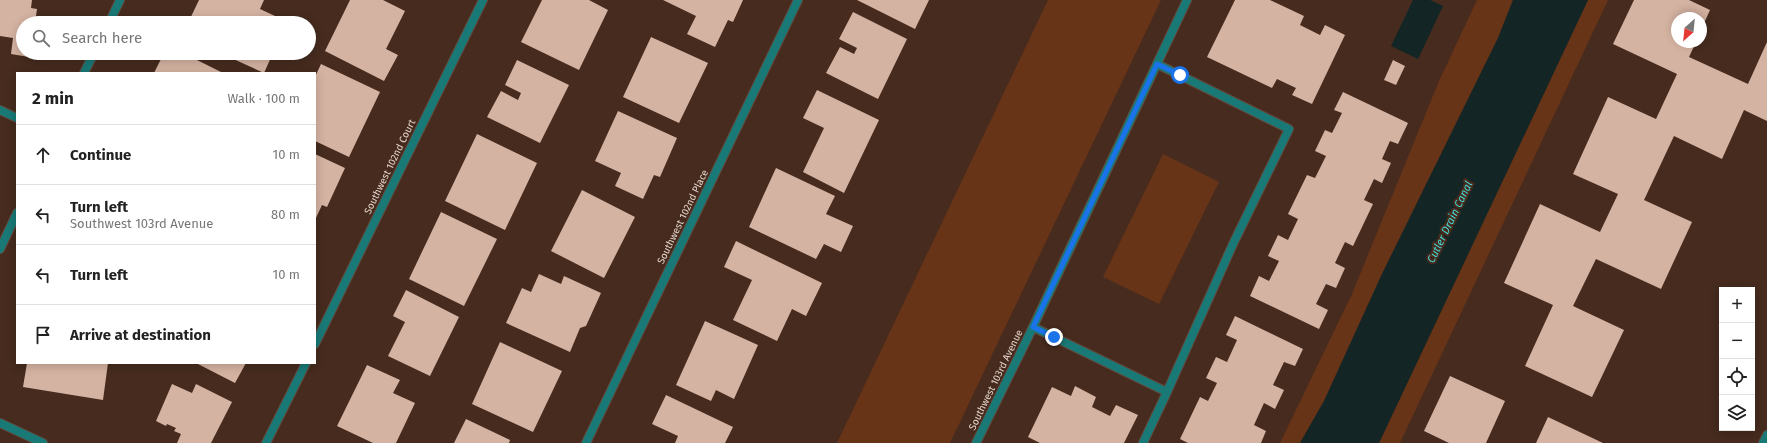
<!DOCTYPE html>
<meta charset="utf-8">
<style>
:root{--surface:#fff;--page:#f6f6f6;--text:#222;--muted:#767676;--line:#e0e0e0}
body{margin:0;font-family:"Fira Sans",sans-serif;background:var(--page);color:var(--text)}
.controls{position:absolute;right:12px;bottom:12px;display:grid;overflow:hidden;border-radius:0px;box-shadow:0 2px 10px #0003}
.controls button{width:36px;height:36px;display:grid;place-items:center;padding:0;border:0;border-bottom:1px solid var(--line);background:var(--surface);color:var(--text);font:20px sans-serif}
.compass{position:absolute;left:1671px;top:12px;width:36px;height:36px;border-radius:50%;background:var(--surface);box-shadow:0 2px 10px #0003;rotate:207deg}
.stop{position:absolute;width:12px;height:12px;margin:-9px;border:3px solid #1a73e8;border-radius:50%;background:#fff}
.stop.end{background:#1a73e8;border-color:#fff;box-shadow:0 1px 4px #0008}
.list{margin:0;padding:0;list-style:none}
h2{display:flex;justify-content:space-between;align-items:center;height:52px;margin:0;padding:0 16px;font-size:17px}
h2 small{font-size:13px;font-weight:400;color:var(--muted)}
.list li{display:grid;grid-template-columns:26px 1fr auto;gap:12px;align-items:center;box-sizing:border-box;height:60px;padding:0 16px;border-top:1px solid var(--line)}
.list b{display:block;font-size:15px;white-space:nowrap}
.list p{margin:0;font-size:13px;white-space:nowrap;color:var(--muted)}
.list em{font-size:13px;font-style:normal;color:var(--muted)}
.icon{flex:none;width:22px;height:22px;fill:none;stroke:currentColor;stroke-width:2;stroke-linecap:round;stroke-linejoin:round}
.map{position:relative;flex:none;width:1767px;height:443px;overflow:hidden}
.search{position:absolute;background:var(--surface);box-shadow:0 2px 10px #0003;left:16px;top:16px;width:300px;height:44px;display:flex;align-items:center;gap:10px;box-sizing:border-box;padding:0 14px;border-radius:22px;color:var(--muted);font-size:15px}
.panel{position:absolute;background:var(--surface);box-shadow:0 2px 10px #0003;left:16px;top:72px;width:300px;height:292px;border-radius:0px}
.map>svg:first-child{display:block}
.green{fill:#683417}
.water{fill:#132625}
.building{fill:#d5b3a2}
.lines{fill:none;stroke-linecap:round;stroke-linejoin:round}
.lane-casing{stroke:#63493d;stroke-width:10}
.street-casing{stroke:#63493d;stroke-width:10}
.lane{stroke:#197976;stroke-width:8}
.street{stroke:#197976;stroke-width:8}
.route{stroke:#1a73e8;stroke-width:5}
.labels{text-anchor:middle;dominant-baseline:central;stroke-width:4;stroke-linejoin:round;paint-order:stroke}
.street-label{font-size:10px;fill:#e5d4cb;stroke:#462b1e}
.water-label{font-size:11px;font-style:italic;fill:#43dbd5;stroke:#462b1e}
</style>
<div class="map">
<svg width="1767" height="443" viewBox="0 0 1767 443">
<rect width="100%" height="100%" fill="#462b1e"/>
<path class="green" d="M1048 0H1161L950 443H837Z
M1477 0H1513L1498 38 1382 274 1324 401 1300 443H1280L1352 294 1439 81Z
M1588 0H1608L1400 443H1379Z
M1163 154 1219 182 1159 304 1103 277Z"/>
<path class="water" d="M1413 0H1430L1443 6 1418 59 1391 46Z
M1513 0H1588L1379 443H1300L1324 401 1382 274 1498 38Z"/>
<path class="building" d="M0 0H32L31 8 37 9 35 23H23V53H30L29 57 11 54 13 38 0 36Z
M199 0H264L260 9 290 23H188Z
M350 0H383L405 11 386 49 398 55 384 81 325 51Z
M542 0H589L608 10 579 70 521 42Z
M663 0H743L733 22 728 20 715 47 687 34 696 16Z
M857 0H929L915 29Z
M1235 0H1270L1304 16 1300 25 1320 35 1325 25 1345 35 1312 104 1292 95 1296 88 1277 79 1272 88 1207 57Z
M1634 0H1689L1710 10 1701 30V18H1677V42H1696L1689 57 1748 84 1767 42V121L1744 110 1722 159 1674 136 1644 200 1692 222 1661 289 1596 259 1573 306 1624 330 1592 397 1525 366 1553 305 1504 283 1540 204 1600 232 1618 194 1573 174 1608 97 1656 119 1677 74 1613 44Z
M853 12 907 39 878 99 826 73 840 47 854 54 857 48 839 39Z
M651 37 708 63 679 123 623 97Z
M164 53H183L223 73H154Z
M220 53H273L264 73Z
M517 60 569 85 540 143 487 117 501 91 518 100 521 93 505 85Z
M1393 60 1405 66 1396 85 1384 80Z
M321 64 380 92 349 157 315 141V77Z
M817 90 879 120 844 193 803 172 824 128 803 118Z
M1343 92 1408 123 1398 144 1390 141 1382 159 1391 163 1382 183 1374 179 1364 200 1373 204 1353 246 1345 242 1335 263 1345 268 1336 288 1326 284 1316 304 1328 310 1319 329 1250 296 1259 276 1269 281 1279 261 1268 256 1278 235 1288 240 1298 219 1288 214 1307 175 1315 178 1326 156 1315 151 1325 130 1332 133 1342 113 1334 110Z
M618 111 677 138 660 177 654 175 643 199 615 186 621 173 595 161Z
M477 134 537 163 505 230 445 201Z
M315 154 345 168 327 207 322 205 315 220Z
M776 168 835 196 826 214 853 226 841 252 824 244 816 259 749 227Z
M582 190 635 217 604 278 551 251Z
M441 212 497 239 464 306 409 279Z
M736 241 822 283 806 316 792 309 777 341 733 320 752 280 724 267Z
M539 274 561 284 564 276 601 293 586 326 580 328 570 352 506 323 522 288 531 292Z
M406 290 459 317 430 376 388 356 405 322 393 316Z
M1235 316 1303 349 1295 366 1284 362 1273 385 1284 390 1275 409 1264 403 1254 425 1266 431 1261 443H1188L1180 439 1200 397 1208 401 1217 383 1206 378 1216 357 1227 362 1237 340 1226 335Z
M705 321 758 345 734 399 716 390 711 401 676 385Z
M500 342 562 371 533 432 472 404Z
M27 363H108L103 400 23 387Z
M196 363H246L235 383Z
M367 365 400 380 393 393 415 403 396 443H373L337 426Z
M1450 376 1505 401 1486 443H1449L1424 431Z
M172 384 192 393 196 384 232 402 211 443H177L181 434 174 431 176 428 167 424 166 426 156 421Z
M1075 386 1096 397 1092 407 1110 416 1116 405 1138 415 1124 443H1040L1028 437 1052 387 1071 396Z
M666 395 733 427 725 443H675L678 436 652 424Z
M1548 417 1603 443H1536Z
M466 419 510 440 509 443H454Z"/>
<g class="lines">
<g class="lane-casing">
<path id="lane" d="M1157 64 1289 129 1233 244 1167 392
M1033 327 1167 392 1143 443"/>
</g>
<g class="street-casing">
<path id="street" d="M109 23 120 0
M84 73 94 53
M0 110 17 118
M0 249 17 213
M315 344 483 0
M0 423 43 443
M266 443 306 363
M586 443 798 0
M976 443 1033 327 1187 0
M1763 443 1767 435"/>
</g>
<use href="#lane" class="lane"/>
<use href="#street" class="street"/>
</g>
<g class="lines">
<path class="route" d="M1054 337 1033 327 1157 64 1180 75"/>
</g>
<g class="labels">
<g class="street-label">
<text transform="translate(390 167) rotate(-64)">Southwest 102nd Court</text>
<text transform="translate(683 217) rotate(-64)">Southwest 102nd Place</text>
<text transform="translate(996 380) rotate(-64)">Southwest 103rd Avenue</text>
</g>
<g class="water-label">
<text transform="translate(1450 222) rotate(-64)">Cutler Drain Canal</text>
</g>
</g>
</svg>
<div class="controls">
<button>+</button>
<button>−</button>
<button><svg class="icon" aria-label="locate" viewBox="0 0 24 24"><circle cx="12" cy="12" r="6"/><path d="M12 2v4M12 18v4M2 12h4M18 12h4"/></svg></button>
<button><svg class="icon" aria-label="layers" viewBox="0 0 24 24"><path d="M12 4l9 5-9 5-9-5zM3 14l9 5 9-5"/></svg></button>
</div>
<svg class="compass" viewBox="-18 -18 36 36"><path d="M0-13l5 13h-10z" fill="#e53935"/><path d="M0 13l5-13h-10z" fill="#767676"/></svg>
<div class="stop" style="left:1180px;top:75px"></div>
<div class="stop end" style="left:1054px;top:337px"></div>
<div class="search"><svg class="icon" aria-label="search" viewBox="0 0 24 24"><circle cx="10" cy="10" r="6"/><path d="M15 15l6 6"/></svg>Search here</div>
<section class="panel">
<h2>2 min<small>Walk · 100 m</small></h2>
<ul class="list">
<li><svg class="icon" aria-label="ahead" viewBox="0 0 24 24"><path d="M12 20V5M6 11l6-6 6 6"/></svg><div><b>Continue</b></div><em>10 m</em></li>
<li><svg class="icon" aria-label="left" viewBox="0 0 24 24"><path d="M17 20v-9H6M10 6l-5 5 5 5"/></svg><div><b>Turn left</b><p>Southwest 103rd Avenue</p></div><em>80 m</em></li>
<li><svg class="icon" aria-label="left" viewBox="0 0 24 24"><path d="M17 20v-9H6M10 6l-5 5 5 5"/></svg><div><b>Turn left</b></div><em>10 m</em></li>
<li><svg class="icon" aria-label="arrive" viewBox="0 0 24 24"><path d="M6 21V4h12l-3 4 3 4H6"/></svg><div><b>Arrive at destination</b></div></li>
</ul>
</section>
</div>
